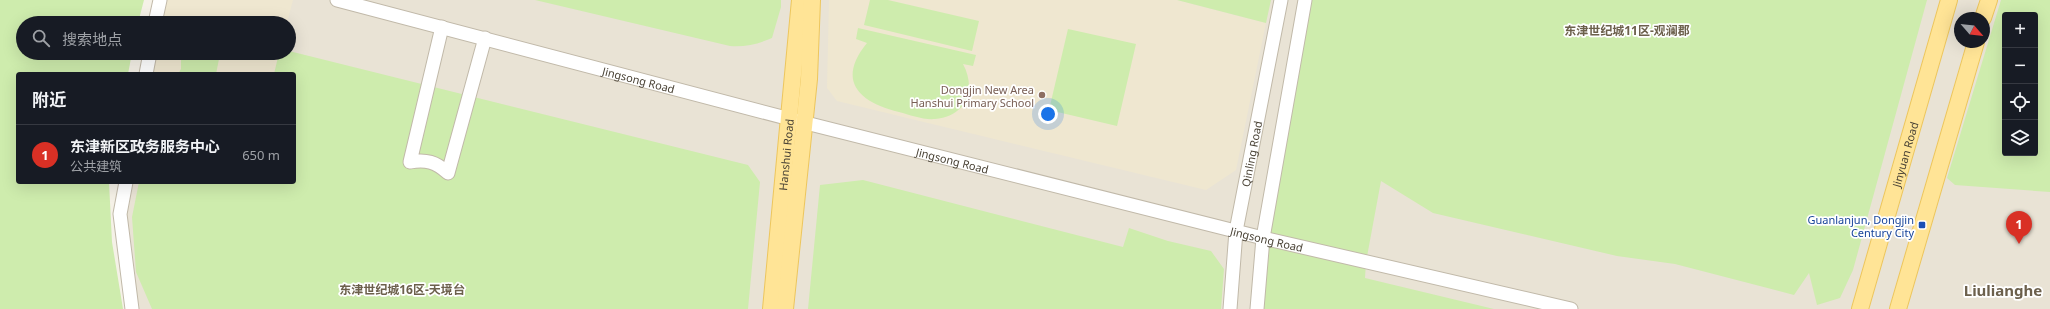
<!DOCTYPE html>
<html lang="zh">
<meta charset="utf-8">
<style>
:root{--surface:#171b24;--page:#20242c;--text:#f1f3f6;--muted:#9ea1a6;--line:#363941;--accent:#d93025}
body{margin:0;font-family:"Noto Sans","Noto Sans SC",sans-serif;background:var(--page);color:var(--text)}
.controls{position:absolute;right:12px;top:12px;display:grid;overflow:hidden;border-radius:4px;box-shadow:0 4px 16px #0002}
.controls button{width:36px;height:36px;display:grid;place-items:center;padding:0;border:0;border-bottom:1px solid var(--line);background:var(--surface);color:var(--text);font:20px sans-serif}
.compass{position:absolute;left:1954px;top:12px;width:36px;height:36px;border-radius:50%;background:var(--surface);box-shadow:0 4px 16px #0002;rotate:118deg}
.you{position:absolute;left:1048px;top:114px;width:14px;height:14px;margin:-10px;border:3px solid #fff;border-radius:50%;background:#1a73e8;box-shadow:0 0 0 6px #1a73e833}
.badge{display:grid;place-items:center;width:26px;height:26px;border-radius:50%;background:var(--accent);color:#fff;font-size:13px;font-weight:700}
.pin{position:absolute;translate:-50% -33px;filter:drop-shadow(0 1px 2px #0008)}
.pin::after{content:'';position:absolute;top:21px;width:14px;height:12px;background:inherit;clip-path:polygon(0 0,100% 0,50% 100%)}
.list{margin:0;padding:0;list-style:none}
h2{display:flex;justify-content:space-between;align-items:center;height:52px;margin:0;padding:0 16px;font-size:17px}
h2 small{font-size:13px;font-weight:400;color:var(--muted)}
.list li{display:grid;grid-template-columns:26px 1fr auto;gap:12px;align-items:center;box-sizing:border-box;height:60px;padding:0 16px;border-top:1px solid var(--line)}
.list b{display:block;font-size:15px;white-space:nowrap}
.list p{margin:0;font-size:13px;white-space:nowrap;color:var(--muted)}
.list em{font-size:13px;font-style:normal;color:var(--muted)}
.icon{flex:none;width:22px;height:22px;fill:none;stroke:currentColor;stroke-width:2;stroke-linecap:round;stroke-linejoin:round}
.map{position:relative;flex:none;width:2050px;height:309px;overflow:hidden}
.search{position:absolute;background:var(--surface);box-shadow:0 4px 16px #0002;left:16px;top:16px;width:280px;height:44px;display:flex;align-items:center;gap:10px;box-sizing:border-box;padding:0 14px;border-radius:22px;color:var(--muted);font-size:15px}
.panel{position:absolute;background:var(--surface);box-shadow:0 4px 16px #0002;left:16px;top:72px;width:280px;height:112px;border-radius:4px}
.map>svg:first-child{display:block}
.residential{fill:#e9e3d5;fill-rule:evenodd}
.education{fill:#efe7d0}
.green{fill:#ceecad;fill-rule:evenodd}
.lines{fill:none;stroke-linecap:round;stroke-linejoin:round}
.minor-casing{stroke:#c1b9a9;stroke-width:15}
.major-casing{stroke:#edc65d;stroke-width:18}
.minor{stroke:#fff;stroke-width:13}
.major{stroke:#ffe496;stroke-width:16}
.education-dot{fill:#8d6e63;stroke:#fff;stroke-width:1.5}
.transit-dot{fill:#1a4fb4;stroke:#fff;stroke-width:1.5}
.labels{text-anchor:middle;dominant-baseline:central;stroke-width:3.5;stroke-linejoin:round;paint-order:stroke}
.street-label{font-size:11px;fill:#494235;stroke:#fff}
.education-label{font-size:11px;fill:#785e54;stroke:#fff;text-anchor:end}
.transit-label{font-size:11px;fill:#164399;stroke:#fff;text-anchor:end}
.neighbourhood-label{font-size:12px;font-weight:bold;fill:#6c604c;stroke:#fff}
.district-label{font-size:15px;font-weight:bold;fill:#6c604c;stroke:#fff}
</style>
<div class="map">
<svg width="2050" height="309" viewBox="0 0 2050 309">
<rect width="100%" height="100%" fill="#f5f1e7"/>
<path class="residential" d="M160 0H2050V309H132L120 214 126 182H294V74H146L150 53H289V23H155ZM2005 15H2035V153H2005ZM1960 18H1984V42H1960Z"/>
<path class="education" d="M160 0H293L287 23H155Z
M829 0H1177L1266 23 1236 170 1206 190 837 101 827 88Z
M150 53H279L274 74H146Z"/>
<path class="green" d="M0 0H144L138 23H23V53H132L128 74H18V182H109L112 242 123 309H0Z
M535 0H781V7L772 38C758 44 746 47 730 46Z
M870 0H888L979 21 972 51 864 25Z
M1177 0H1271L1266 23Z
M1307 0H1927L1853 270 1840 298 1817 305 1809 273 1794 295 1675 264 1617 256 1433 213 1381 181 1366 262 1365 278 1494 309H1257Z
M2001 0H2050V192L1955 185 1947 178ZM2005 15H2035V153H2005Z
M858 28 976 55 973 66 963 64C977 90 966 116 935 119 923 120 910 115 899 112 859 102 836 81 867 43L856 39Z
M1068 29 1136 44 1117 126 1049 110Z
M289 51 748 165 760 182 748 309H152L136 272 132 217 139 182H294V74H274L279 53H289Z
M181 53 220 54 216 74H178L181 69Z
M863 180 1123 247 1129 228 1168 241 1211 251 1224 269 1221 309H808L820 185Z"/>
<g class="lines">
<g class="minor-casing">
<g id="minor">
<path id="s1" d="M337 0 790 119 1263 238 1571 309"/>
<path d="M155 23 160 0"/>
<path d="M442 27 410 162C426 159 436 162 448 173L485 38"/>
<path d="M146 74 150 53"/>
<path d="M126 182 120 214 132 309"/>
<path id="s2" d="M1230 309 1236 231 1281 0"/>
<path d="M1257 309 1263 238 1305 0"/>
</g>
</g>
<g class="major-casing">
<g id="major">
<path d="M1983 18 1989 0"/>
<path id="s3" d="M771 309 800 0"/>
<path d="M785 309 809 79 812 0"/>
<path id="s4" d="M1860 309 1949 0"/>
<path d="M1898 309 1976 42"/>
</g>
</g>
<use href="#minor" class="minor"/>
<use href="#major" class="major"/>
</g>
<circle class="education-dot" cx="1042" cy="95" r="4"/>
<rect class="transit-dot" x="1918" y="221" width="8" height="8" rx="2"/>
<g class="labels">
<g class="street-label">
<text stroke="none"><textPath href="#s1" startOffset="312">Jingsong Road</textPath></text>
<text stroke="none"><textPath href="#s2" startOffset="157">Qinling Road</textPath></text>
<text stroke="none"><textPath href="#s4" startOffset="161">Jinyuan Road</textPath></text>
<text stroke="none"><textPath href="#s3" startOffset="155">Hanshui Road</textPath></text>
<text stroke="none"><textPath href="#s1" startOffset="636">Jingsong Road</textPath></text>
<text stroke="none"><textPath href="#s1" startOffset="960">Jingsong Road</textPath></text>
</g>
<g class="education-label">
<text x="1034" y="89">Dongjin New Area<tspan x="1034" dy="13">Hanshui Primary School</tspan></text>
</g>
<g class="transit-label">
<text x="1914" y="219">Guanlanjun, Dongjin<tspan x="1914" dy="13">Century City</tspan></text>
</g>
<g class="neighbourhood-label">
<text x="1627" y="30">东津世纪城11区-观澜郡</text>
<text x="402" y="289">东津世纪城16区-天境台</text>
</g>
<g class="district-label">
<text x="2003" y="290">Liulianghe</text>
</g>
</g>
</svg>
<div class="controls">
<button>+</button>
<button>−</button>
<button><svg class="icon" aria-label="locate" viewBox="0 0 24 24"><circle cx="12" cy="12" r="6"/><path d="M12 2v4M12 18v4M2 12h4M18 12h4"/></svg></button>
<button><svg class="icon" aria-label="layers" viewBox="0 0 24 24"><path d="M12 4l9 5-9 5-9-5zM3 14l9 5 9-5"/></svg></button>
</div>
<svg class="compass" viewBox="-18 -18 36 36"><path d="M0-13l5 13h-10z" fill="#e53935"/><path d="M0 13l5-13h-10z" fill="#9ea1a6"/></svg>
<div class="you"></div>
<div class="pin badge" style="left:2019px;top:244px">1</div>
<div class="search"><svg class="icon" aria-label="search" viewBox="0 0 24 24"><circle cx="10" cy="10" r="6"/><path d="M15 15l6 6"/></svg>搜索地点</div>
<section class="panel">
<h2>附近<small></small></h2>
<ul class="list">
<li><span class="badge">1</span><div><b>东津新区政务服务中心</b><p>公共建筑</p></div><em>650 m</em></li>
</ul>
</section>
</div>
